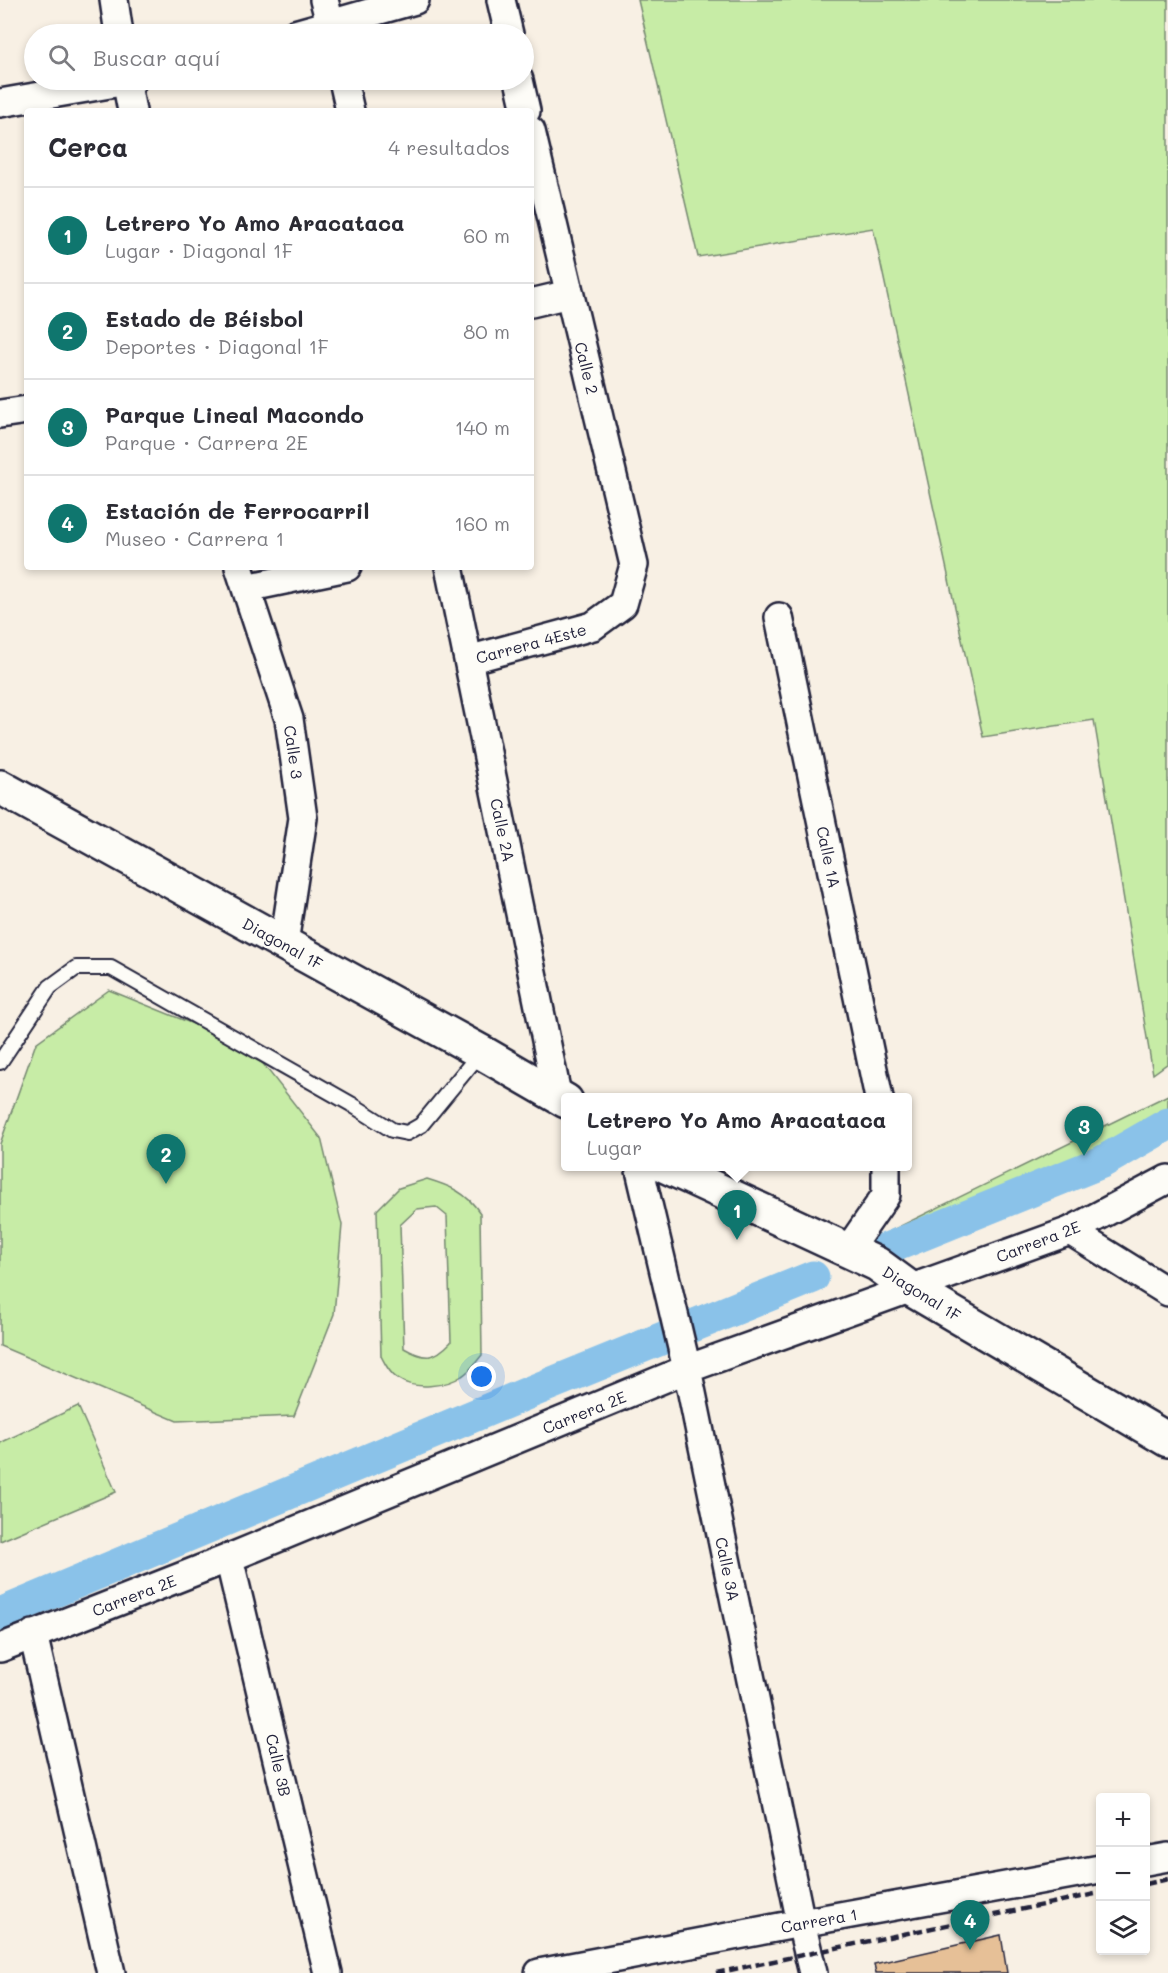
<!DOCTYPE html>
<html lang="es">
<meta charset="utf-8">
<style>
:root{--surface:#fff;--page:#f7f7f7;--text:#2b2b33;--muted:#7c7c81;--line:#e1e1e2;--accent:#0f766e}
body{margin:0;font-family:Mali,sans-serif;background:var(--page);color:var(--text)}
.controls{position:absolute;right:18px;bottom:18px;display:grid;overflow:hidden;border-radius:6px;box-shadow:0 3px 9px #0003}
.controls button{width:54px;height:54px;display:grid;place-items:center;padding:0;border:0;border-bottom:2px solid var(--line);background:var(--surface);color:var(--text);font:30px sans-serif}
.you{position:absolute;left:482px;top:1377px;width:21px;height:21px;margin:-15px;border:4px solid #fff;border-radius:50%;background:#1a73e8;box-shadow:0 0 0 9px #1a73e833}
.badge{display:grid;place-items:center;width:39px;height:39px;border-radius:50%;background:var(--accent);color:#fff;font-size:20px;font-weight:700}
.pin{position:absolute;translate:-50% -50px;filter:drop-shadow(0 2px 3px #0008)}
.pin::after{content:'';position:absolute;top:32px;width:21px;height:18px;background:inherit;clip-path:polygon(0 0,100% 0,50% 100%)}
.popup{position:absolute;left:561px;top:1093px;width:351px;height:78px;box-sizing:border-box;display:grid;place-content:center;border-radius:6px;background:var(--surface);filter:drop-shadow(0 2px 4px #0005);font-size:20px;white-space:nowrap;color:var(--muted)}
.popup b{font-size:22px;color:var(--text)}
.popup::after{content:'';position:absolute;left:50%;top:100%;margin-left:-12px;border:12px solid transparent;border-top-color:var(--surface)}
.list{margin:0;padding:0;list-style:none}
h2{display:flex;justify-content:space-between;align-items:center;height:78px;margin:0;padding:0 24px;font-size:26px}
h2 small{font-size:20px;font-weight:400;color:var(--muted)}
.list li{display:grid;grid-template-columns:39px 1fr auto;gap:18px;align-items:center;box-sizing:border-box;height:96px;padding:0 24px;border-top:2px solid var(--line)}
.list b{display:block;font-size:22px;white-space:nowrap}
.list p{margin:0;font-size:20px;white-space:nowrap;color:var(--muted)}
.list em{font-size:20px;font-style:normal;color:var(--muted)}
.icon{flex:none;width:33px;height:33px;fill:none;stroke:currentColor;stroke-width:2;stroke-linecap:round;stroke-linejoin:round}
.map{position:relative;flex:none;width:1168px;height:1973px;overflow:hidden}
.search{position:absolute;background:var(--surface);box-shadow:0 3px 9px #0003;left:24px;top:24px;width:510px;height:66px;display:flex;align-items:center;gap:15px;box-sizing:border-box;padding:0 21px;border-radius:33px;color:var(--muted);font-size:22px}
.panel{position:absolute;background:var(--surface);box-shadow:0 3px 9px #0003;left:24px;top:108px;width:510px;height:462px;border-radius:6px}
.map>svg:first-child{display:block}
.green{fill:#c7eca6;stroke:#748770;stroke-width:1.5;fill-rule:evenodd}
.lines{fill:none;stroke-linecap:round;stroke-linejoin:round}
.canal{stroke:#8ac2e9;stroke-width:33}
.building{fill:#e6c097;stroke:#22223b;stroke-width:1.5}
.lane-casing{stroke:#22223b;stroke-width:18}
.street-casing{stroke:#22223b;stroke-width:32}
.secondary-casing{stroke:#22223b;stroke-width:38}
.lane{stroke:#fdfcf7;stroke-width:14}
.street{stroke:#fdfcf7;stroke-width:27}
.secondary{stroke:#fdfcf7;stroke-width:33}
.rail{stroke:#22223b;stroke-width:4.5;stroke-dasharray:9 4.5;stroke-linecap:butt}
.labels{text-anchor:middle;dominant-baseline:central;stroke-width:4.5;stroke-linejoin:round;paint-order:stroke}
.street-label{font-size:16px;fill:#22223b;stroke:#fdfcf7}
</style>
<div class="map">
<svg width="1168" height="1973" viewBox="0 0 1168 1973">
<rect width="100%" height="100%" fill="#f8f0e4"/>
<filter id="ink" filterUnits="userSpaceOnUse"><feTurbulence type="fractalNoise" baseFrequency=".0167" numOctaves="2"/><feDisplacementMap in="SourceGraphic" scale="12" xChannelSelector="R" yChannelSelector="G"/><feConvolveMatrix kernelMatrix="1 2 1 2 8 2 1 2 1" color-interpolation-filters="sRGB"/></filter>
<g filter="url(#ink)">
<path class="green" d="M638 0H1168V1063L1153 1074 1094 720 983 737 873 228 698 257Z
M109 990 250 1047 321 1138 342 1225 334 1314 294 1416 177 1421 0 1346V1144L36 1043Z
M1168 1095V1130L1084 1182 898 1260 880 1236Z
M427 1179C450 1186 466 1192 480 1213L482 1355C476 1362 470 1371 462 1376 446 1387 414 1390 398 1379 390 1374 385 1364 381 1356L377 1210 399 1188ZM436 1207 447 1216 451 1342C434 1360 425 1360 404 1348L400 1225 417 1209Z
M78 1406 116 1492 0 1541V1443Z"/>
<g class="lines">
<path class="canal" d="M874 1254 1102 1162 1168 1124
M0 1614 528 1393 813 1277"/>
</g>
<path class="building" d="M1001 1935 1007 1973H876L874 1964Z"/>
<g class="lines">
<g class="lane-casing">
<path id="lane" d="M0 1062 50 987 76 968H111L351 1104 392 1130 407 1133 421 1125 481 1052"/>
</g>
<g class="street-casing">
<path id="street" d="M114 0 119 34
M324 0 333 34
M501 0 509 34
M295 34 415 0
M126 80 132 111
M343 80 350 111
M519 80 526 111
M0 103 133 80
M531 303 569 294
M0 414 27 410
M239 567 289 719 303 818 284 943
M449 567 557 1094
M246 588 347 567
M779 617 879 1098
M468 660 593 626 623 604 634 565 531 131
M639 1166 687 1369 801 1923 813 1973
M1070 1231 1168 1292
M848 1250 886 1195V1166
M229 1558 328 1973
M33 1634 111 1973
M0 1648 229 1558 687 1369 1070 1231 1168 1179
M1146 1861 1168 1857
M539 1973 801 1923 1100 1869"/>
</g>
<g class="secondary-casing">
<path id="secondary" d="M0 787 481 1052 566 1101
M666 1166 877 1264 911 1289 1168 1440"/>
</g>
<use href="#lane" class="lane"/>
<use href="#street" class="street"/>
<use href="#secondary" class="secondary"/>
<path class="rail" d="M1146 1884 1168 1879
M716 1973 1100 1893"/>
</g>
</g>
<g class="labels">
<g class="street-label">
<text transform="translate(587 368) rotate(76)">Calle 2</text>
<text transform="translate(531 643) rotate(-15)">Carrera 4Este</text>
<text transform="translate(294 752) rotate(82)">Calle 3</text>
<text transform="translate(503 830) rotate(78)">Calle 2A</text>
<text transform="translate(829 857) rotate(78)">Calle 1A</text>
<text transform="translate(283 943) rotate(29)">Diagonal 1F</text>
<text transform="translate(1038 1241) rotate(-21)">Carrera 2E</text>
<text transform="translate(922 1293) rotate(32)">Diagonal 1F</text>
<text transform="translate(584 1412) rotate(-22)">Carrera 2E</text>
<text transform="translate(728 1569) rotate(78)">Calle 3A</text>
<text transform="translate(134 1595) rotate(-21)">Carrera 2E</text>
<text transform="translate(279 1765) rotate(77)">Calle 3B</text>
<text transform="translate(819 1920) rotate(-10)">Carrera 1</text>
</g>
</g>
</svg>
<div class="controls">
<button>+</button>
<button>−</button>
<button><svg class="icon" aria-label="layers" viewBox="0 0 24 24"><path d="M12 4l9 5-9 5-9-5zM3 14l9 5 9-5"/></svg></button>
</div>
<div class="you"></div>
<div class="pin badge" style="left:737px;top:1240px">1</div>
<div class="popup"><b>Letrero Yo Amo Aracataca</b>Lugar</div>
<div class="pin badge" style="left:166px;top:1184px">2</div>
<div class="pin badge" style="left:1084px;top:1156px">3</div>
<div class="pin badge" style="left:970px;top:1950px">4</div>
<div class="search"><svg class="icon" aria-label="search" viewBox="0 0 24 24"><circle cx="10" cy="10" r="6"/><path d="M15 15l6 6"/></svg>Buscar aquí</div>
<section class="panel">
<h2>Cerca<small>4 resultados</small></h2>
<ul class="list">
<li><span class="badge">1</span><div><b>Letrero Yo Amo Aracataca</b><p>Lugar · Diagonal 1F</p></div><em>60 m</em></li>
<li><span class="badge">2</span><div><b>Estado de Béisbol</b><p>Deportes · Diagonal 1F</p></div><em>80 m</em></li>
<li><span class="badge">3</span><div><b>Parque Lineal Macondo</b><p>Parque · Carrera 2E</p></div><em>140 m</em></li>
<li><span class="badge">4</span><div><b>Estación de Ferrocarril</b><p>Museo · Carrera 1</p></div><em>160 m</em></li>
</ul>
</section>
</div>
